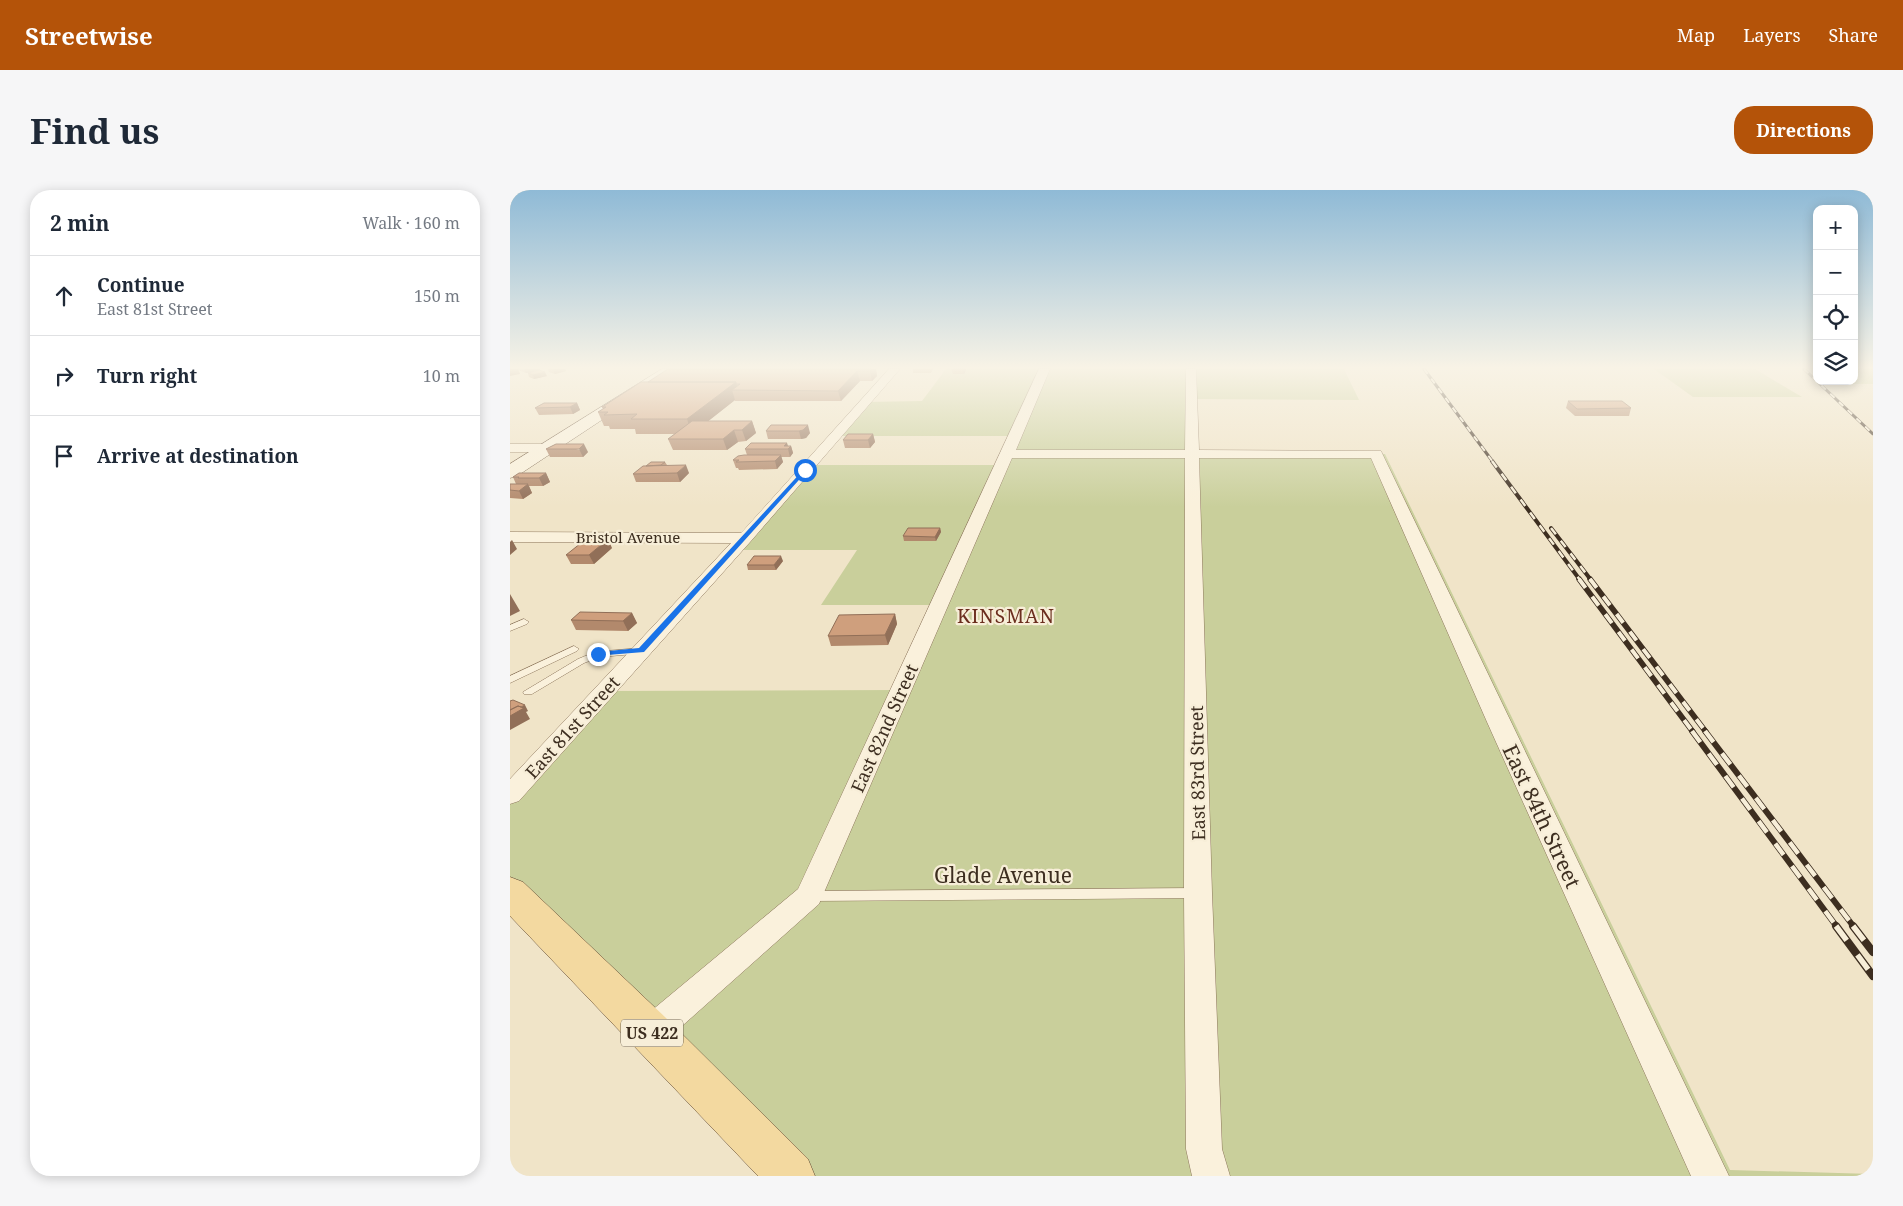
<!DOCTYPE html>
<meta charset="utf-8">
<style>
:root{--surface:#fff;--page:#f6f6f7;--text:#1f2937;--muted:#747a83;--line:#e0e1e3;--accent:#b45309}
body{margin:0;font-family:"Noto Serif",serif;background:var(--page);color:var(--text)}
.controls{position:absolute;right:15px;top:15px;display:grid;overflow:hidden;border-radius:10px;box-shadow:0 2px 12px #0003}
.controls button{width:45px;height:45px;display:grid;place-items:center;padding:0;border:0;border-bottom:1px solid var(--line);background:var(--surface);color:var(--text);font:25px sans-serif}
.stop{position:absolute;width:15px;height:15px;margin:-11px;border:4px solid #1a73e8;border-radius:50%;background:#fff}
.stop.end{background:#1a73e8;border-color:#fff;box-shadow:0 1px 5px #0008}
.list{margin:0;padding:0;list-style:none}
h2{display:flex;justify-content:space-between;align-items:center;height:65px;margin:0;padding:0 20px;font-size:21px}
h2 small{font-size:16px;font-weight:400;color:var(--muted)}
.list li{display:grid;grid-template-columns:32px 1fr auto;gap:15px;align-items:center;box-sizing:border-box;height:80px;padding:0 20px;border-top:1px solid var(--line)}
.list b{display:block;font-size:19px;white-space:nowrap}
.list p{margin:0;font-size:16px;white-space:nowrap;color:var(--muted)}
.list em{font-size:16px;font-style:normal;color:var(--muted)}
.icon{flex:none;width:28px;height:28px;fill:none;stroke:currentColor;stroke-width:2;stroke-linecap:round;stroke-linejoin:round}
.map{position:relative;flex:none;width:1363px;height:986px;overflow:hidden;border-radius:20px}
header{display:flex;align-items:center;gap:30px;box-sizing:border-box;height:70px;padding:0 25px;background:var(--accent);color:#fff}
header strong{font-size:24px}
nav{display:flex;gap:28px;margin-inline-start:auto;font-size:18px}
.intro{display:flex;align-items:center;justify-content:space-between;box-sizing:border-box;height:120px;padding:0 30px}
h1{margin:0;font-size:35px}
.button{padding:12px 22px;border-radius:20px;background:var(--accent);color:#fff;font-size:18px;font-weight:700}
main{display:flex;gap:30px;padding:0 30px}
aside{flex:1;background:var(--surface);border-radius:20px;box-shadow:0 2px 12px #0003}
.map>svg:first-child{display:block}
.green{fill:#c9cf9b}
.lines{fill:none;stroke-linecap:round;stroke-linejoin:round}
.lane-casing{stroke:#8d765c;stroke-width:1}
.street-casing{stroke:#8d765c;stroke-width:1}
.secondary-casing{stroke:#6f573f;stroke-width:1}
.primary-casing{stroke:#5b4430;stroke-width:1}
.lane{fill:#faf1dc;fill-rule:evenodd}
.street{fill:#faf1dc;fill-rule:evenodd}
.secondary{fill:#faf1dc;fill-rule:evenodd}
.primary{fill:#f3d9a0;fill-rule:evenodd}
.rail-far4-casing{stroke:#3d2e20;stroke-width:3}
.rail-far3-casing{stroke:#3d2e20;stroke-width:4}
.rail-far2-casing{stroke:#3d2e20;stroke-width:5.5}
.rail-far1-casing{stroke:#3d2e20;stroke-width:6}
.rail-casing{stroke:#3d2e20;stroke-width:8}
.rail-far4{stroke:#f7eed8;stroke-width:2;stroke-dasharray:6;stroke-linecap:butt}
.rail-far3{stroke:#f7eed8;stroke-width:2.5;stroke-dasharray:8;stroke-linecap:butt}
.rail-far2{stroke:#f7eed8;stroke-width:4;stroke-dasharray:11;stroke-linecap:butt}
.rail-far1{stroke:#f7eed8;stroke-width:4.5;stroke-dasharray:14;stroke-linecap:butt}
.rail{stroke:#f7eed8;stroke-width:5.5;stroke-dasharray:18;stroke-linecap:butt}
.wall{fill:#b2896c}
.shaded-wall{fill:#916f58}
.building{fill:#cf9f7d;stroke:#916f58}
.route{fill:#1a73e8}
.labels{text-anchor:middle;dominant-baseline:central;stroke-width:4.5;stroke-linejoin:round;paint-order:stroke}
.far-street-label{font-size:15px;fill:#3d2e20;stroke:#f7eed8}
.shield{fill:#f7eed8;stroke:#756857;stroke-width:1}
.shield-label{font-size:16px;font-weight:bold;fill:#3d2e20}
.street-label{font-size:18px;fill:#3d2e20;stroke:#f7eed8}
.neighbourhood-label{font-size:19px;letter-spacing:1px;fill:#6b2e1e;stroke:#f7eed8}
.near-street-label{font-size:21px;fill:#3d2e20;stroke:#f7eed8}
</style>
<header>
<strong>Streetwise</strong>
<nav><a>Map</a><a>Layers</a><a>Share</a></nav>
</header>
<div class="intro"><h1>Find us</h1><a class="button">Directions</a></div>
<main>
<aside>
<h2>2 min<small>Walk · 160 m</small></h2>
<ul class="list">
<li><svg class="icon" aria-label="ahead" viewBox="0 0 24 24"><path d="M12 20V5M6 11l6-6 6 6"/></svg><div><b>Continue</b><p>East 81st Street</p></div><em>150 m</em></li>
<li><svg class="icon" aria-label="right" viewBox="0 0 24 24"><path d="M7 20v-9h11M14 6l5 5-5 5"/></svg><div><b>Turn right</b></div><em>10 m</em></li>
<li><svg class="icon" aria-label="arrive" viewBox="0 0 24 24"><path d="M6 21V4h12l-3 4 3 4H6"/></svg><div><b>Arrive at destination</b></div></li>
</ul>
</aside>
<div class="map">
<svg width="1363" height="986" viewBox="0 0 1363 986">
<rect width="100%" height="100%" fill="#f0e4c8"/>
<path class="green" d="M436 179H834L849 210 682 209V264H875L1220 980 1363 984V986H281L0 702V605L95 501 391 500 429 415H311L347 360H223L299 275H492L505 246H325L356 212 412 211Z
M1144 179H1245L1292 207H1183Z
M1344 179H1363V194H1340L1337 191H1344Z"/>
<g class="lines">
<g class="lane-casing">
<path id="lane" d="M14 429 19 432 17 434 0 441V435Z
M64 456 69 459 67 461 0 493V486Z
M132 458 137 461 135 463 90 467 74 473 22 504H14L13 502 68 469 85 462Z
M688 698 693 699 695 703 693 707 688 708 300 711 295 710 293 706 295 702 300 701Z"/>
</g>
<g class="street-casing">
<path id="street" d="M379 179H390L241 351 9 611 0 614V589L221 353 0 352V342L231 343Z
M529 179H540L506 260H675L676 179H686L689 260 871 261 1219 986H1181L977 532 861 268H689L702 703 712 959 720 986H682L676 959 674 703 675 268H502L309 714 153 853 141 857 129 853 125 842 129 831 288 699Z
M0 254H39L46 258 39 262H0Z"/>
</g>
<g class="secondary-casing">
<path id="secondary" d="M152 179H169L7 286 0 288V274Z"/>
</g>
<g class="primary-casing">
<path id="primary" d="M0 687 13 692 156 828 298 969 305 986H248L0 726Z"/>
</g>
<use href="#lane" class="lane"/>
<use href="#street" class="street"/>
<use href="#secondary" class="secondary"/>
<use href="#primary" class="primary"/>
<g class="rail-far4-casing">
<path id="rail-far4" d="M914 179 983 272
M1294 179 1363 244"/>
</g>
<g class="rail-far3-casing">
<path id="rail-far3" d="M982 271 1070 390
M1041 338 1081 390"/>
</g>
<g class="rail-far2-casing">
<path id="rail-far2" d="M1069 389 1183 542
M1080 389 1196 542"/>
</g>
<g class="rail-far1-casing">
<path id="rail-far1" d="M1182 541 1327 737
M1195 541 1344 737"/>
</g>
<g class="rail-casing">
<path id="rail" d="M1326 736 1363 786
M1343 736 1363 762"/>
</g>
<use href="#rail-far4" class="rail-far4"/>
<use href="#rail-far3" class="rail-far3"/>
<use href="#rail-far2" class="rail-far2"/>
<use href="#rail-far1" class="rail-far1"/>
<use href="#rail" class="rail"/>
</g>
<path class="wall" d="M0 179 30 180 16 183 8 180 10 184Z
M38 179H55L56 181 45 184 39 182Z
M366 179 367 186 362 191H350L331 211H225V210L198 231H242L246 243 236 251 228 252 217 260H163L158 249 165 244H126L125 239H100L99 236H94L88 222 93 219 92 217 131 192Z
M403 179H423L421 183H403Z
M456 180 454 184H443L442 181Z
M18 183 37 186 24 189 19 187Z
M1058 211 1121 218 1119 226H1065L1056 218Z
M67 213 70 220 63 224 29 225 25 218Z
M261 235 300 243 296 248 291 249H258L256 241Z
M363 244 365 252 360 258H335L333 250Z
M277 253 278 256H281L283 263 280 267H271L273 272 267 279 229 280 228 278H226L223 270 237 265 235 259Z
M46 254 78 262 73 267H40L36 259Z
M155 272 157 275 179 283 170 292H126L123 284 136 276Z
M36 283 40 292 33 296H19L22 303 13 309 0 308V294H6L3 287Z
M430 338 431 342 426 351H394L393 346Z
M102 358 84 374H61L56 365Z
M273 371 266 380H238L237 375Z
M122 423 127 433 118 441 66 440 61 430Z
M385 424 387 434 378 455 321 456 318 446Z"/>
<path class="shaded-wall" d="M0 179H8L10 184 0 186Z
M14 179H30V180L16 183Z
M46 179H55L56 181 45 184 43 180Z
M362 179H366L367 186 362 191 360 181Z
M454 179H456V180L454 184 453 181Z
M347 181 350 191 331 211 328 201Z
M35 182 37 186 24 189 23 185Z
M226 192 228 200H222L225 210 182 244 177 229Z
M67 213 70 220 63 224 60 217Z
M242 231 246 243 236 251 232 240Z
M298 235 300 243 296 248 291 249 289 241Z
M224 240 228 252 217 260 213 249Z
M363 244 365 252 360 258 358 250Z
M277 253 278 258 281 256 283 263 280 267 278 259 274 256Z
M74 254 78 262 73 267 69 259Z
M271 265 273 272 267 279 265 271Z
M176 275 179 283 170 292 167 283Z
M36 283 40 292 33 296 29 288Z
M18 294 22 303 13 309 9 301Z
M430 338 431 342 426 351 425 347Z
M98 349 102 358 84 374 79 365Z
M2 350 7 359 0 365V352Z
M271 366 273 371 266 380 264 375Z
M0 404 10 421 0 426Z
M122 423 127 433 118 441 113 431Z
M385 424 387 434 378 455 375 445Z
M15 515 18 521 16 522 20 529 0 540V523Z
M0 975 8 986H0Z"/>
<path class="building" d="M158 179H362L360 181H347L328 201 222 200 230 194H226V192H138Z
M443 179H454L453 181H442Z
M29 180 35 182 23 185 18 183Z
M131 192H226L177 229H121L127 224 94 225 98 222H88L96 217H92Z
M1058 211H1112L1121 218 1067 219Z
M34 213H67L60 217 25 218Z
M182 231H242L232 240H224L213 249H158Z
M261 235H298L293 240 289 241H256Z
M338 244H363L358 250H333Z
M241 253H277L274 256H281L278 259H235Z
M46 254H74L69 259H36Z
M234 265H271L265 271 226 272 229 270H223L228 266Z
M141 272H155L151 275 136 276Z
M176 275 167 283 123 284 133 276Z
M9 283H36L29 288H8L9 287H3Z
M0 294H18L9 301 0 300Z
M398 338H430L425 347 393 346Z
M76 349H98L79 365H56Z
M244 366H271L264 375H237Z
M70 422 122 423 113 431 61 430Z
M385 424 375 445 318 446 329 425Z
M3 510 15 515 11 517 8 516 0 520V511Z
M8 516 14 518 0 526V520Z"/>
<linearGradient id="sky" x2="0" y2="1"><stop stop-color="#8fbad6"/><stop offset="0.56" stop-color="#f8f3e6"/><stop offset="1" stop-color="#f8f3e6" stop-opacity="0"/></linearGradient>
<rect width="1363" height="317" fill="url(#sky)"/>
<path class="route" d="M295 278 297 281 134 462 85 466 84 464 88 462 129 458Z"/>
<g class="labels">
<g class="far-street-label">
<text x="118" y="347">Bristol Avenue</text>
</g>
<rect class="shield" x="111" y="829.5" width="62" height="27" rx="4"/>
<g class="shield-label">
<text x="142" y="843">US 422</text>
</g>
<g class="street-label">
<text transform="translate(62 537) rotate(-48)">East 81st Street</text>
<text transform="translate(374 538) rotate(-66)">East 82nd Street</text>
<text transform="translate(687 583) rotate(-91)">East 83rd Street</text>
</g>
<g class="neighbourhood-label">
<text x="496" y="426">KINSMAN</text>
</g>
<g class="near-street-label">
<text transform="translate(1032 626) rotate(65)">East 84th Street</text>
<text x="493" y="685">Glade Avenue</text>
</g>
</g>
</svg>
<div class="controls">
<button>+</button>
<button>−</button>
<button><svg class="icon" aria-label="locate" viewBox="0 0 24 24"><circle cx="12" cy="12" r="6"/><path d="M12 2v4M12 18v4M2 12h4M18 12h4"/></svg></button>
<button><svg class="icon" aria-label="layers" viewBox="0 0 24 24"><path d="M12 4l9 5-9 5-9-5zM3 14l9 5 9-5"/></svg></button>
</div>
<div class="stop" style="left:295px;top:280px"></div>
<div class="stop end" style="left:88px;top:464px"></div>
</div>
</main>
